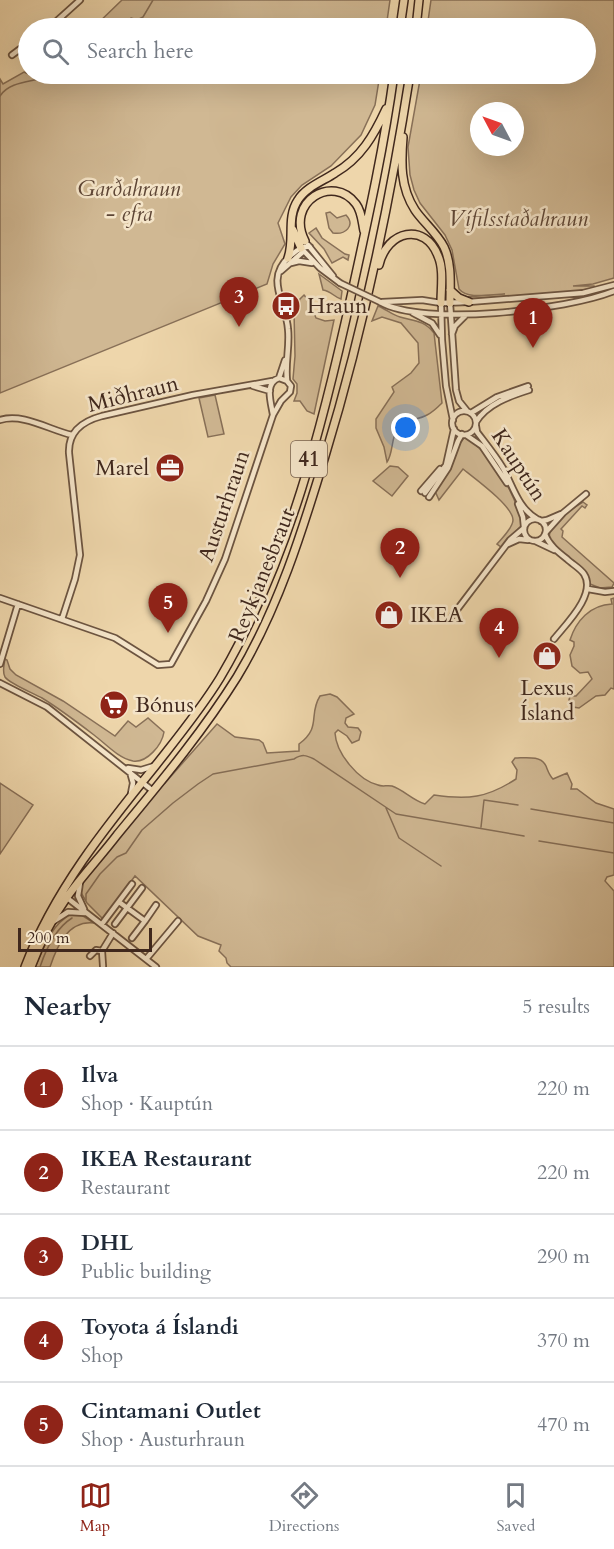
<!DOCTYPE html>
<meta charset="utf-8">
<style>
:root{--surface:#fff;--page:#f6f6f7;--text:#1f2937;--muted:#747a83;--line:#e0e1e3;--accent:#8f2418}
body{margin:0;font-family:Cardo,serif;background:var(--page);color:var(--text)}
.compass{position:absolute;left:470px;top:102px;width:54px;height:54px;border-radius:50%;background:var(--surface);box-shadow:0 6px 24px #0002;rotate:311deg}
.scale{position:absolute;left:18px;bottom:15px;width:134px;box-sizing:border-box;padding-left:6px;border:3px solid #40281d;border-top:0;font-size:16px;line-height:21px;white-space:nowrap;color:#40281d;-webkit-text-stroke:4px #f4e4c8;paint-order:stroke}
.you{position:absolute;left:406px;top:428px;width:21px;height:21px;margin:-15px;border:4px solid #fff;border-radius:50%;background:#1a73e8;box-shadow:0 0 0 9px #1a73e833}
.badge{display:grid;place-items:center;width:39px;height:39px;border-radius:50%;background:var(--accent);color:#fff;font-size:20px;font-weight:700}
.pin{position:absolute;translate:-50% -50px;filter:drop-shadow(0 2px 3px #0008)}
.pin::after{content:'';position:absolute;top:32px;width:21px;height:18px;background:inherit;clip-path:polygon(0 0,100% 0,50% 100%)}
.list{margin:0;padding:0;list-style:none}
h2{display:flex;justify-content:space-between;align-items:center;height:78px;margin:0;padding:0 24px;font-size:26px}
h2 small{font-size:20px;font-weight:400;color:var(--muted)}
.list li{display:grid;grid-template-columns:39px 1fr auto;gap:18px;align-items:center;box-sizing:border-box;height:84px;padding:0 24px;border-top:2px solid var(--line)}
.list b{display:block;font-size:22px;white-space:nowrap}
.list p{margin:0;font-size:20px;white-space:nowrap;color:var(--muted)}
.list em{font-size:20px;font-style:normal;color:var(--muted)}
.icon{flex:none;width:33px;height:33px;fill:none;stroke:currentColor;stroke-width:2;stroke-linecap:round;stroke-linejoin:round}
.map{position:relative;flex:none;width:614px;height:967px;overflow:hidden}
.search{position:absolute;background:var(--surface);box-shadow:0 6px 24px #0002;left:18px;right:18px;top:18px;height:66px;display:flex;align-items:center;gap:15px;box-sizing:border-box;padding:0 21px;border-radius:33px;color:var(--muted);font-size:22px}
.sheet{height:498px;background:var(--surface)}
nav{display:flex;justify-content:space-around;align-items:center;box-sizing:border-box;height:84px;border-top:2px solid var(--line);background:var(--surface);font-size:16px;color:var(--muted)}
nav a{display:grid;justify-items:center;gap:3px}
nav .on{color:var(--accent)}
.map>svg:first-child{display:block}
.green{fill:#d0b893;stroke:#887058;stroke-width:1.5;fill-rule:evenodd}
.lines{fill:none;stroke-linecap:round;stroke-linejoin:round}
.stream{stroke:#856d55;stroke-width:1.5}
.minor-casing{stroke:#6c5440;stroke-width:8}
.highway-casing{stroke:#40281d;stroke-width:10}
.minor{stroke:#f4e4c8;stroke-width:4.5}
.highway{stroke:#eed6ab;stroke-width:7}
.minor-bridge-casing{stroke:#6c5440;stroke-width:8;stroke-linecap:butt}
.minor-bridge{stroke:#f4e4c8;stroke-width:4.5}
.labels{text-anchor:middle;dominant-baseline:central;stroke-width:5;stroke-linejoin:round;paint-order:stroke}
.shield{fill:#f4e4c8;stroke:#766050;stroke-width:1.5}
.shield-label{font-size:21px;font-weight:bold;fill:#40281d}
.park-label{font-size:22px;font-style:italic;fill:#5d4535;stroke:#f4e4c8}
.poi-label{font-size:22px;fill:#40281d;stroke:#f4e4c8;text-anchor:start}
.street-label{font-size:22px;fill:#40281d;stroke:#f4e4c8}
</style>
<div class="map">
<svg width="614" height="967" viewBox="0 0 614 967">
<rect width="100%" height="100%" fill="#eed6ab"/>
<filter id="stains"><feTurbulence type="fractalNoise" baseFrequency=".00333" numOctaves="4"/><feColorMatrix values="0 0 0 0 .2 0 0 0 0 .09 0 0 0 0 .02 0 0 0 .5 -.17"/></filter>
<radialGradient id="worn" r=".72"><stop offset=".6" stop-color="#630" stop-opacity="0"/><stop offset="1" stop-color="#630" stop-opacity=".3"/></radialGradient>
<path class="green" d="M122 0H390L386 28H93Z
M431 0H614V278L593 284 573 286H594V288L572 292 466 299V297L505 294C491 294 468 300 459 289L452 250 445 235 420 203 414 190 410 175 408 147 421 74H586V28H427ZM479 111H515V147H479Z
M24 72 28 74H380L375 105 361 135 331 166 302 185 291 197 278 223 285 244 273 264 267 284 0 393V79L3 84Z
M330 212 337 218 346 215C356 226 345 235 333 233L329 228 326 213Z
M316 228 322 238 345 254 349 255 348 260 343 257 332 263 324 249 309 233Z
M319 274 342 291 341 299C334 297 331 291 323 290Z
M304 295 309 301 316 318 325 321 334 320 314 414 307 411 300 401H294L297 393V384L293 379 295 356 294 311 300 299Z
M378 306C386 309 392 315 400 317 414 321 424 320 434 333L442 403C437 408 433 412 427 415 418 420 407 419 400 426 390 437 394 452 387 462L384 447 376 428V419L394 392 392 387 411 373 419 363 418 343 401 323 382 317 372 321Z
M215 395 224 434 208 437 199 398Z
M464 438H467C495 458 513 491 523 524L501 547 497 544C502 538 513 528 513 520 513 506 474 478 463 469L439 500 435 491 449 470 460 443Z
M390 466 398 467 408 476 392 496 373 481Z
M583 502 587 505 585 508 582 506 561 529 563 531 562 537 614 583 612 587 600 588 590 584C583 559 560 559 549 538 549 522 571 509 583 502Z
M614 598V689L611 688 605 695 596 696 579 708 573 707 569 700 570 696H576L592 679 588 672 580 673 572 666 570 655 574 646V642L570 640C576 621 590 605 612 604L611 599Z
M5 659 7 660 10 669 16 675 63 701 115 736 128 721 136 727 148 718 164 732C162 745 147 763 133 761 118 758 106 744 94 735 77 722 60 709 42 698 33 693 10 684 5 677 2 672 4 665 5 659Z
M330 694 337 697 354 714 346 718 345 723 348 727 358 728 361 732 359 740 352 743 347 736 338 730 335 733C336 753 358 780 378 785 382 787 387 785 392 786 404 790 412 800 425 804L434 795C468 800 487 798 516 779L517 770 512 762 515 758C525 758 541 755 546 766 548 771 549 775 553 779L567 773 572 784 571 789H577L596 803 614 809V875L607 877 605 881 614 891V967H231L227 963 226 958 219 951 221 945 198 936 135 876 103 919 87 903 80 891 83 881 163 782 165 783 217 724 235 737 259 740 263 743 267 753 299 751V744C322 727 308 715 320 696Z
M0 783 33 805 0 854Z
M71 914H80L94 923C68 920 57 946 50 967H35C44 947 51 925 71 914Z"/>
<g class="lines">
<path class="stream" d="M118 28 131 18 137 20 143 17 153 0
M0 96C11 79 37 83 54 74
M386 808 399 838 441 866
M531 809 614 823
M481 827 484 800 518 805
M539 841 614 853
M86 900V894L100 874 117 857 126 853 142 830 173 803 198 784 213 774 294 759C302 754 306 755 314 759L396 814 524 836
M40 967C46 949 56 928 72 918"/>
<g class="minor-casing">
<path id="minor" d="M49 28 80 0
M12 55 28 43
M308 245 333 276
M301 248 320 268 340 283
M291 263 299 261 312 263
M281 271 304 251
M380 302C424 327 567 310 614 291
M382 302 422 300 441 303 469 302 583 293 614 285
M441 303 442 340 446 386 453 420
M450 303 456 390 459 401 467 411
M413 313 432 323 440 335
M452 334 455 326 466 315
M287 380C285 363 290 346 288 329 286 302 264 279 290 256 297 250 302 246 310 247
M253 386 270 391
M452 423a12 12 0 1 1 24 0a12 12 0 1 1-24 0Z
M471 413 497 397 528 386
M273 415C271 402 264 383 279 378L285 360
M0 420C24 413 49 430 72 435
M476 422C487 404 510 396 529 390
M476 426 477 432C486 444 495 455 503 468 513 486 518 508 537 519
M466 435 482 446 507 483
M421 491 440 469
M425 493 446 465 454 429
M429 497 448 468 458 441 462 434
M518 504 523 517 524 527
M524 530a11 11 0 1 1 22 0a11 11 0 1 1-22 0Z
M541 521 547 520 561 514
M546 532 563 513 586 494
M545 534C549 545 558 552 567 559 572 564 580 568 584 574 597 594 566 624 554 639
M535 541 554 550
M508 544 519 539 528 540
M588 589 605 592 614 591
M0 598 115 638 158 665 171 664 206 601 225 559 273 415 281 401 290 392 291 386 287 381 279 378
M453 615 510 540 524 528
M62 619 75 579 80 555 69 453C68 431 83 421 102 416L193 395 272 381
M0 664 18 604
M0 683 47 707 153 791
M128 768 141 770 154 766
M130 772 133 783 131 793
M80 883 78 896 84 909
M66 897 156 967
M119 902 145 921 156 905
M54 921 68 912 85 913
M102 924 132 884
M115 924 142 888
M132 938 145 921
M90 956 96 950 102 951
M147 958 178 921
M103 966 102 951 113 933"/>
</g>
<g class="highway-casing">
<path id="highway" d="M400 28 404 0
M416 28 419 0
M403 137C401 162 400 187 415 210 423 222 437 233 444 247 452 264 450 284 450 303
M293 230 301 248
M305 241C285 202 333 173 356 204 362 212 362 222 364 231
M288 258C295 239 286 218 298 200 306 187 323 181 335 173 361 158 374 135 386 109
M379 265C387 230 425 222 438 256 444 269 441 288 441 303
M450 290 459 298 469 302
M25 967C54 891 105 828 156 765 178 737 201 709 220 678 289 561 323 424 352 292 368 219 384 147 394 74
M31 967C40 943 52 918 67 897 83 875 101 856 117 835 159 784 202 733 237 677 278 609 302 532 325 456 363 331 390 202 410 74"/>
</g>
<use href="#minor" class="minor"/>
<use href="#highway" class="highway"/>
<g class="minor-bridge-casing">
<path id="minor-bridge" d="M340 283 380 302"/>
</g>
<use href="#minor-bridge" class="minor-bridge"/>
</g>
<defs>
<g id="bus-disc" transform="scale(1.5)"><circle r="9.5" fill="#8f2418" stroke="#f4e4c8"/><path d="M-5-6H5V4H4V6H2V4H-2V6H-4V4H-5ZM-3.5-4V0h7V-4ZM-3.5 1.2v1.5H-2V1.2ZM2 1.2v1.5H3.5V1.2Z" fill="#fff"/></g>
<g id="office-disc" transform="scale(1.5)"><circle r="9.5" fill="#8f2418" stroke="#f4e4c8"/><path d="M-6-3h4V-5.5h4V-3h4V5H-6ZM-1-4.5V-3h2v-1.5ZM-6 0V1H6V0Z" fill="#fff"/></g>
<g id="shop-disc" transform="scale(1.5)"><circle r="9.5" fill="#8f2418" stroke="#f4e4c8"/><path d="M-5-2.5h2.3a2.7 3.5 0 0 1 5.4 0H5L5.5 6h-11ZM-1.5-2.5h3a1.5 2.3 0 0 0-3 0Z" fill="#fff"/></g>
<g id="supermarket-disc" transform="scale(1.5)"><circle r="9.5" fill="#8f2418" stroke="#f4e4c8"/><path d="M-6-5.5h2.5l.6 2H6L4.5 2H-2.5L-4.4-4H-6ZM-1.5 3.2a1.3 1.3 0 1 0 .1 0ZM3 3.2a1.3 1.3 0 1 0 .1 0Z" fill="#fff"/></g>
</defs>
<g fill-rule="evenodd">
<use href="#bus-disc" x="286" y="306"/>
<use href="#office-disc" x="170" y="468"/>
<use href="#shop-disc" x="389" y="615"/>
<use href="#shop-disc" x="547" y="656"/>
<use href="#supermarket-disc" x="114" y="705"/>
</g>
<g class="labels">
<rect class="shield" x="291" y="441" width="36" height="36" rx="4.5"/>
<g class="shield-label">
<text x="309" y="459">41</text>
</g>
<g class="park-label">
<text x="129" y="189">Garðahraun<tspan x="129" dy="25">- efra</tspan></text>
<text x="518" y="219">Vífilsstaðahraun</text>
</g>
<g class="poi-label">
<text x="307" y="306">Hraun</text>
<text x="149" y="468" text-anchor="end">Marel</text>
<text x="410" y="615">IKEA</text>
<text x="547" y="688" text-anchor="middle">Lexus<tspan x="547" dy="25">Ísland</tspan></text>
<text x="135" y="705">Bónus</text>
</g>
<g class="street-label">
<text transform="translate(133 394) rotate(-14)">Miðhraun</text>
<text transform="translate(519 465) rotate(57)">Kauptún</text>
<text transform="translate(224 506) rotate(-71)">Austurhraun</text>
<text transform="translate(262 575) rotate(-68)">Reykjanesbraut</text>
</g>
</g>
<rect width="100%" height="100%" filter="url(#stains)"/>
<rect width="100%" height="100%" fill="url(#worn)"/>
</svg>
<svg class="compass" viewBox="-18 -18 36 36"><path d="M0-13l5 13h-10z" fill="#e53935"/><path d="M0 13l5-13h-10z" fill="#747a83"/></svg>
<div class="scale">200 m</div>
<div class="you"></div>
<div class="pin badge" style="left:533px;top:348px">1</div>
<div class="pin badge" style="left:400px;top:578px">2</div>
<div class="pin badge" style="left:239px;top:327px">3</div>
<div class="pin badge" style="left:499px;top:658px">4</div>
<div class="pin badge" style="left:168px;top:633px">5</div>
<div class="search"><svg class="icon" aria-label="search" viewBox="0 0 24 24"><circle cx="10" cy="10" r="6"/><path d="M15 15l6 6"/></svg>Search here</div>
</div>
<section class="sheet">
<h2>Nearby<small>5 results</small></h2>
<ul class="list">
<li><span class="badge">1</span><div><b>Ilva</b><p>Shop · Kauptún</p></div><em>220 m</em></li>
<li><span class="badge">2</span><div><b>IKEA Restaurant</b><p>Restaurant</p></div><em>220 m</em></li>
<li><span class="badge">3</span><div><b>DHL</b><p>Public building</p></div><em>290 m</em></li>
<li><span class="badge">4</span><div><b>Toyota á Íslandi</b><p>Shop</p></div><em>370 m</em></li>
<li><span class="badge">5</span><div><b>Cintamani Outlet</b><p>Shop · Austurhraun</p></div><em>470 m</em></li>
</ul>
</section>
<nav>
<a class="on"><svg class="icon" aria-label="map" viewBox="0 0 24 24"><path d="M3 6l6-2 6 2 6-2v14l-6 2-6-2-6 2zM9 4v14M15 6v14"/></svg>Map</a>
<a><svg class="icon" aria-label="directions" viewBox="0 0 24 24"><path d="M12 3l9 9-9 9-9-9zM9 14v-3h6M13 9l2 2-2 2"/></svg>Directions</a>
<a><svg class="icon" aria-label="saved" viewBox="0 0 24 24"><path d="M7 4h10v16l-5-4-5 4z"/></svg>Saved</a>
</nav>
